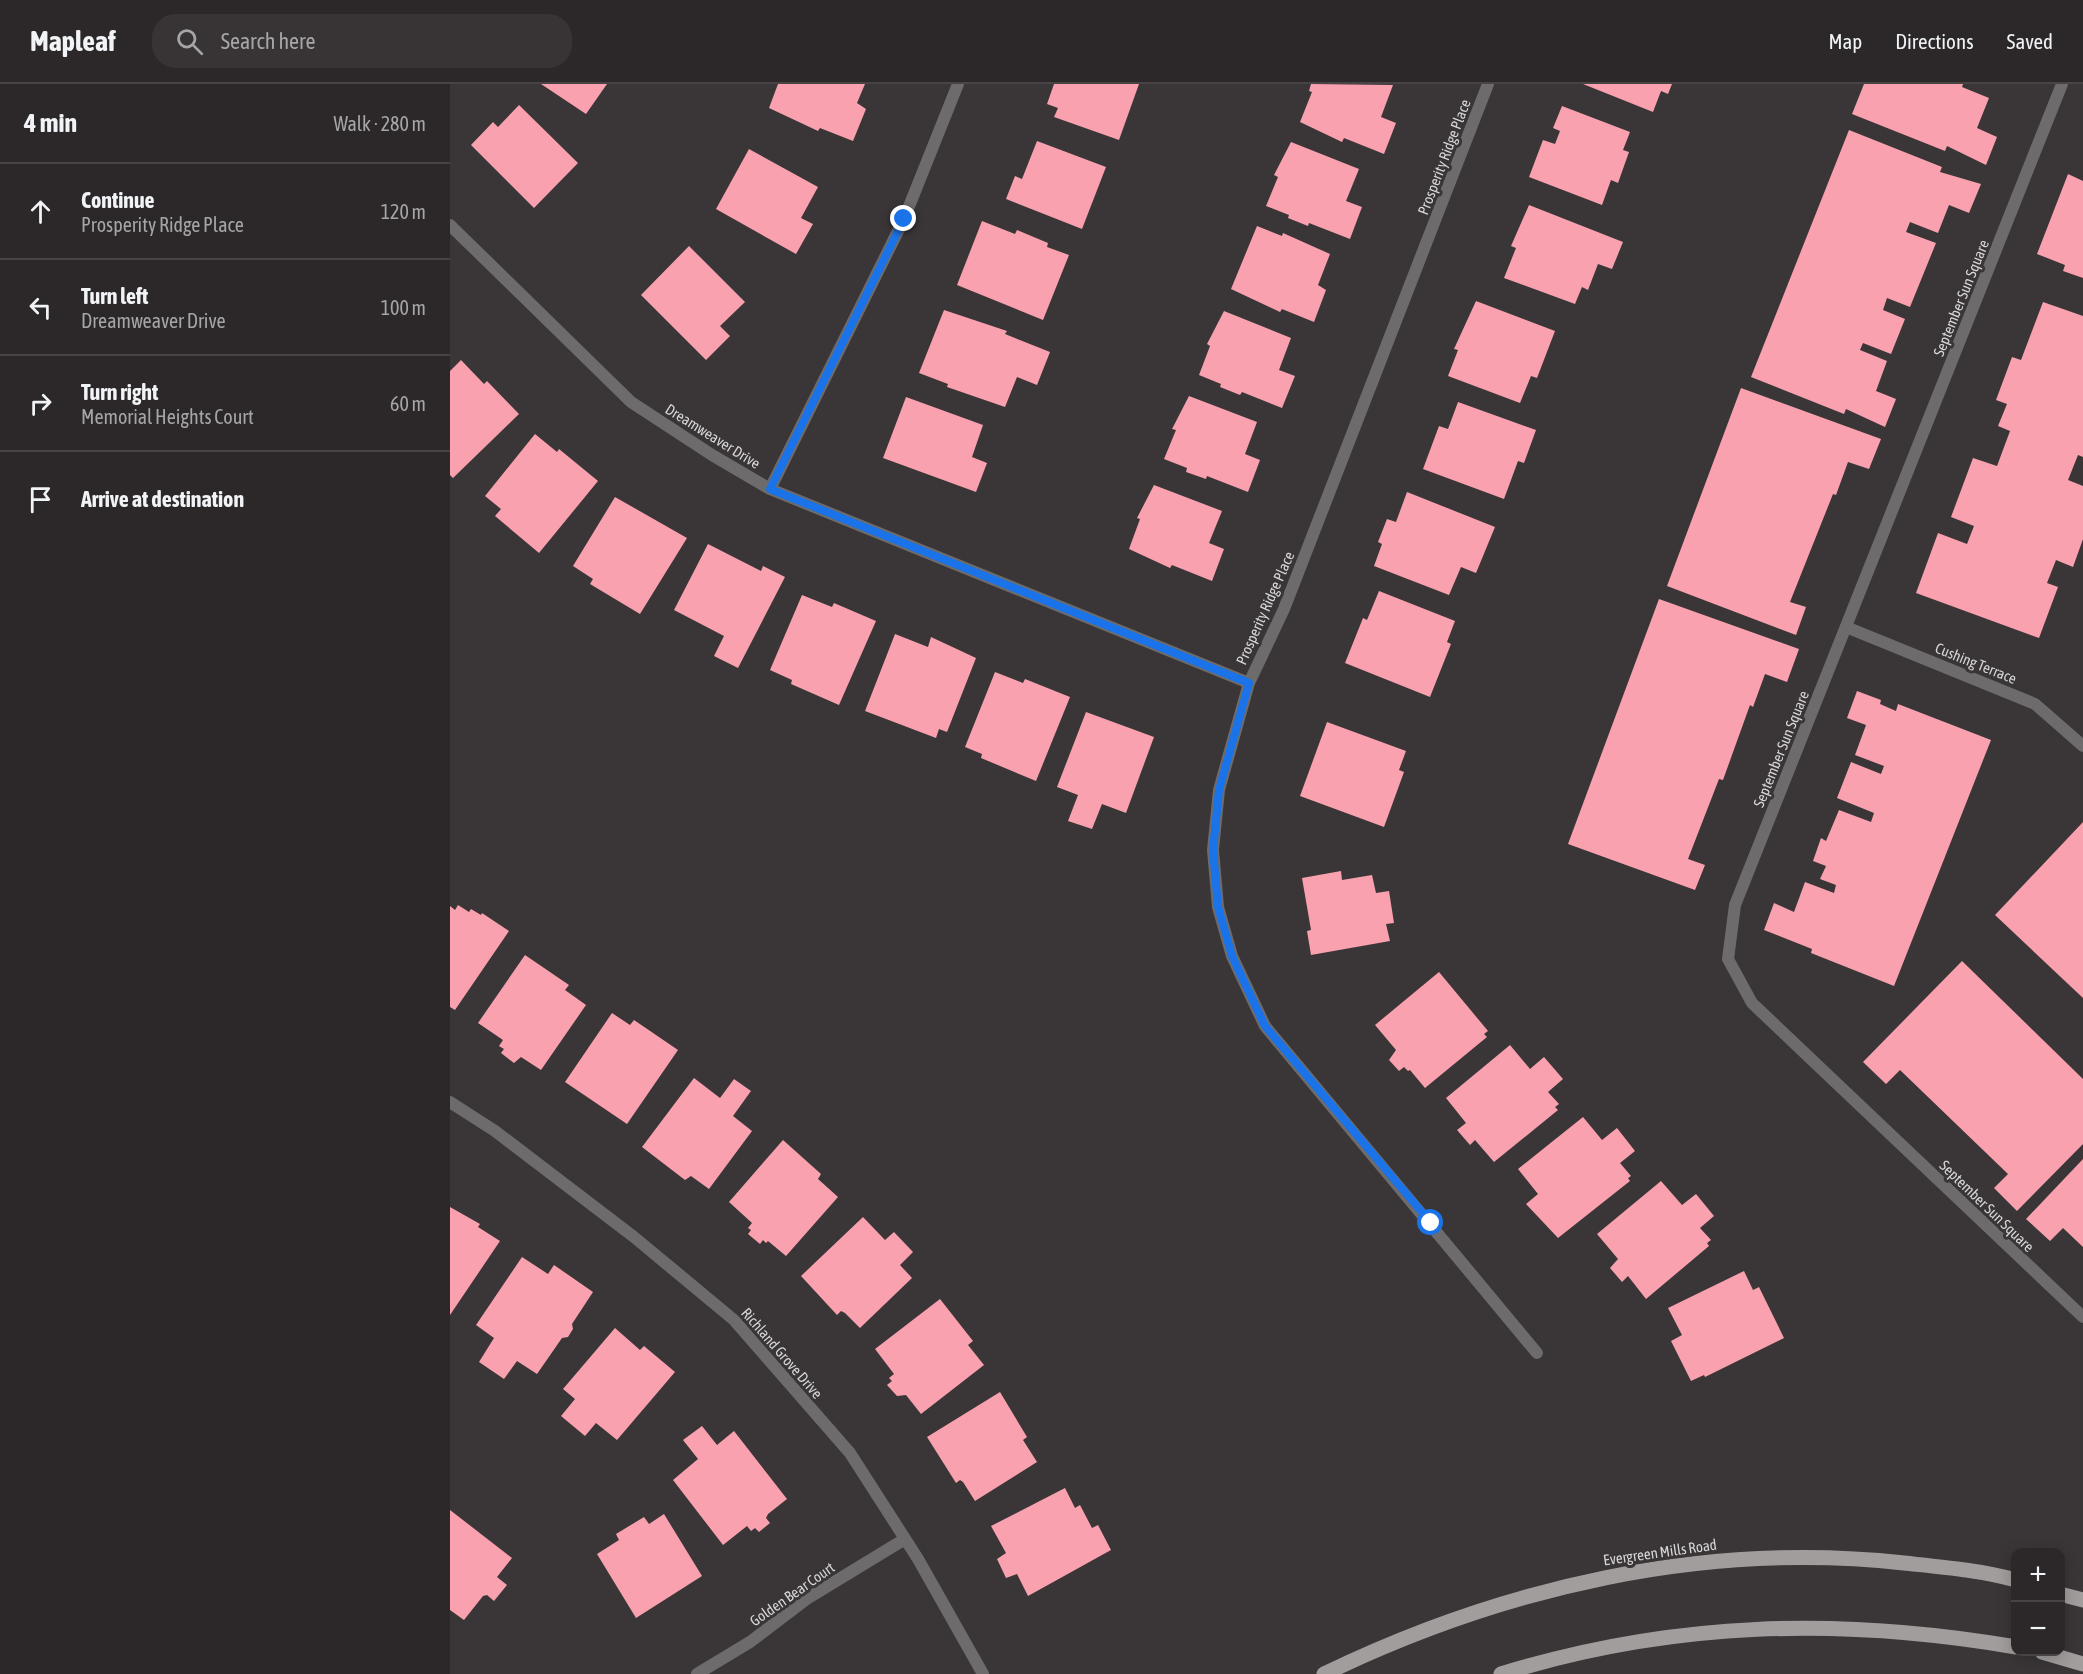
<!DOCTYPE html>
<meta charset="utf-8">
<style>
:root{--surface:#2c2829;--page:#383435;--text:#f1f3f6;--muted:#a6a6a8;--line:#484446}
body{margin:0;font-family:"Asap Condensed",sans-serif;background:var(--page);color:var(--text)}
.controls{position:absolute;right:18px;bottom:18px;display:grid;overflow:hidden;border-radius:12px;box-shadow:0 3px 15px #0003}
.controls button{width:54px;height:54px;display:grid;place-items:center;padding:0;border:0;border-bottom:2px solid var(--line);background:var(--surface);color:var(--text);font:30px sans-serif}
.stop{position:absolute;width:18px;height:18px;margin:-14px;border:4px solid #1a73e8;border-radius:50%;background:#fff}
.stop.end{background:#1a73e8;border-color:#fff;box-shadow:0 2px 6px #0008}
.list{margin:0;padding:0;list-style:none}
h2{display:flex;justify-content:space-between;align-items:center;height:78px;margin:0;padding:0 24px;font-size:26px}
h2 small{font-size:20px;font-weight:400;color:var(--muted)}
.list li{display:grid;grid-template-columns:39px 1fr auto;gap:18px;align-items:center;box-sizing:border-box;height:96px;padding:0 24px;border-top:2px solid var(--line)}
.list b{display:block;font-size:22px;white-space:nowrap}
.list p{margin:0;font-size:20px;white-space:nowrap;color:var(--muted)}
.list em{font-size:20px;font-style:normal;color:var(--muted)}
.icon{flex:none;width:33px;height:33px;fill:none;stroke:currentColor;stroke-width:2;stroke-linecap:round;stroke-linejoin:round}
.map{position:relative;flex:none;width:1633px;height:1590px;overflow:hidden}
header{display:flex;align-items:center;gap:36px;box-sizing:border-box;height:84px;padding:0 30px;background:var(--surface);border-bottom:2px solid var(--line)}
header strong{font-size:28px}
nav{display:flex;gap:33px;margin-inline-start:auto;font-size:21px}
.search{width:420px;height:54px;background:var(--page);display:flex;align-items:center;gap:15px;box-sizing:border-box;padding:0 21px;border-radius:24px;color:var(--muted);font-size:22px}
main{display:flex}
aside{flex:1;background:var(--surface)}
.map>svg:first-child{display:block}
.building{fill:#faa1af}
.lines{fill:none;stroke-linecap:round;stroke-linejoin:round}
.street{stroke:#6d6b6b;stroke-width:12}
.primary{stroke:#a19d9d;stroke-width:15}
.route{stroke:#1a73e8;stroke-width:8}
.labels{text-anchor:middle;dominant-baseline:central;stroke-width:6;stroke-linejoin:round;paint-order:stroke}
.street-label{font-size:15px;fill:#d7d5d5;stroke:#3a3637}
</style>
<header>
<strong>Mapleaf</strong>
<div class="search"><svg class="icon" aria-label="search" viewBox="0 0 24 24"><circle cx="10" cy="10" r="6"/><path d="M15 15l6 6"/></svg>Search here</div>
<nav><a>Map</a><a>Directions</a><a>Saved</a></nav>
</header>
<main>
<aside>
<h2>4 min<small>Walk · 280 m</small></h2>
<ul class="list">
<li><svg class="icon" aria-label="ahead" viewBox="0 0 24 24"><path d="M12 20V5M6 11l6-6 6 6"/></svg><div><b>Continue</b><p>Prosperity Ridge Place</p></div><em>120 m</em></li>
<li><svg class="icon" aria-label="left" viewBox="0 0 24 24"><path d="M17 20v-9H6M10 6l-5 5 5 5"/></svg><div><b>Turn left</b><p>Dreamweaver Drive</p></div><em>100 m</em></li>
<li><svg class="icon" aria-label="right" viewBox="0 0 24 24"><path d="M7 20v-9h11M14 6l5 5-5 5"/></svg><div><b>Turn right</b><p>Memorial Heights Court</p></div><em>60 m</em></li>
<li><svg class="icon" aria-label="arrive" viewBox="0 0 24 24"><path d="M6 21V4h12l-3 4 3 4H6"/></svg><div><b>Arrive at destination</b></div></li>
</ul>
</aside>
<div class="map">
<svg width="1633" height="1590" viewBox="0 0 1633 1590">
<rect width="100%" height="100%" fill="#3a3637"/>
<path class="building" d="M91 0H157L136 30Z
M328 0H415L407 19 416 25 403 57 370 44 368 47 319 24Z
M604 0H689L669 56 604 33 608 24 597 20Z
M861 0 943 1 931 33 946 39 934 70 894 54 892 58 850 38 862 8 859 7Z
M1133 0H1222L1218 10 1211 7 1203 28Z
M1414 0H1513L1512 3 1539 14 1527 44 1547 53 1536 81 1497 62 1495 67 1402 30Z
M69 21 128 79 84 124 21 61 43 38 48 43Z
M1112 22 1180 48 1173 66 1179 68 1168 99 1161 96 1152 121 1079 93 1093 56 1105 60 1110 47 1103 44Z
M1399 46 1492 83 1490 88 1531 100 1519 129 1499 121 1488 149 1460 138 1456 148 1486 159 1460 223 1437 214 1433 226 1455 235 1441 270 1413 259 1410 266 1437 277 1426 307 1446 315 1435 343 1396 325 1394 330 1301 293Z
M587 57 656 83 632 145 556 115 565 92 572 95Z
M841 58 909 85 896 117 912 123 900 155 859 139 858 142 838 134 839 131 816 122 828 93 824 91Z
M299 65 368 103 351 134 363 140 346 170 266 125Z
M1618 90 1633 97V194L1613 187 1615 181 1587 170Z
M1079 121 1173 158 1162 185 1148 180 1138 206 1132 203 1125 220 1054 194 1066 164 1061 162Z
M532 137 565 150 567 146 598 159 597 163 619 171 593 236 507 201Z
M807 142 832 152 833 149 880 170 868 201 876 206 864 238 832 225 830 228 781 205Z
M239 162 295 218 270 242 280 252 256 276 191 211Z
M1026 217 1105 247 1087 294 1081 292 1070 319 998 292 1008 266 1004 265Z
M1593 218 1633 232V373L1628 371 1618 396 1633 402V455L1623 483 1606 476 1597 499 1608 503 1589 554 1466 509 1488 449 1517 460 1524 442 1501 433 1523 374 1547 382 1560 347 1548 342 1557 320 1546 316 1562 273 1571 276Z
M494 226 557 247 555 250 600 268 587 301 567 293 555 323 497 303 498 300 469 289Z
M774 227 841 254 829 286 845 292 832 324 792 308 790 311 770 303 771 300 749 291 760 262 757 260Z
M11 276 34 300 37 297 69 330 3 394 0 391V287Z
M1291 304 1431 355 1419 385 1398 378 1386 411 1383 410 1340 518 1356 523 1346 551 1217 502Z
M739 312 807 338 795 370 810 376 798 408 757 392 756 395 736 388 737 384 714 375 726 346 722 345Z
M456 313 533 341 522 373 537 379 526 408 433 374Z
M1008 318 1086 346 1074 379 1068 377 1054 415 973 385 989 342 998 345Z
M85 350 107 368 109 365 148 397 89 469 45 432 51 425 35 412Z
M704 401 772 427 759 459 774 465 762 497 722 481 720 484 679 465 690 435 687 434Z
M957 408 1045 443 1026 489 1011 483 999 511 924 482 932 460 928 458 937 435 946 438Z
M165 413 237 454 190 530 140 500 143 495 123 482Z
M258 460 311 487 313 482 335 493 288 584 264 572 274 552 224 526Z
M929 507 1005 537 997 558 1001 560 980 613 895 579 913 534 917 536Z
M352 511 382 523 384 519 426 537 389 621 341 600 342 596 320 586Z
M1209 515 1349 565 1337 598 1315 590 1303 623 1300 621 1273 696 1269 695 1238 775 1255 781 1245 806 1118 760Z
M445 550 478 563 481 553 526 574 497 648 489 645 486 654 415 627Z
M545 588 573 599 575 595 620 613 586 697 531 674 532 670 515 663Z
M1407 607 1431 616 1430 620 1446 627 1448 620 1541 656 1444 902 1361 869 1362 865 1314 846 1324 819 1344 828 1355 798 1384 809 1386 801 1370 795 1376 782 1363 777 1371 754 1376 757 1389 726 1421 738 1424 729 1387 714 1401 678 1431 690 1434 682 1405 671 1416 641 1397 634Z
M636 628 704 653 676 729 652 720 642 745 618 737 628 711 607 703Z
M877 638 956 667 949 686 954 688 934 743 850 712Z
M1633 738V914L1545 831Z
M891 787 892 796 922 791 926 809 939 807 944 839 936 840 940 857 861 871 857 847 861 846 852 794Z
M8 821 19 828 21 825 31 831 32 829 59 847 5 926 0 923V822L5 826Z
M75 871 119 901 115 906 136 921 91 986 71 973 64 979 51 969 54 965 49 962 53 956 28 939Z
M1512 877 1633 995V1060L1567 1127 1544 1104 1558 1090 1532 1065 1450 986 1436 1000 1413 978Z
M989 888 1038 947 1034 950 1037 953 975 1004 960 986 958 987 954 983 949 987 939 976 946 966 925 941Z
M162 929 180 941 184 936 228 966 177 1040 115 998Z
M1060 961 1080 985 1094 973 1113 995 1098 1008 1109 1020 1105 1023 1108 1026 1044 1078 1025 1056 1020 1061 1007 1046 1016 1039 996 1014Z
M244 994 270 1014 284 995 301 1007 283 1032 302 1047 259 1105 241 1092 235 1096 192 1063Z
M1133 1033 1152 1056 1167 1044 1185 1067 1170 1079 1181 1092 1178 1094 1180 1097 1108 1154 1076 1120 1088 1110 1068 1085Z
M333 1056 371 1090 368 1095 388 1113 336 1172 318 1157 316 1159 313 1156 310 1160 298 1150 301 1146 298 1144 302 1139 279 1118Z
M1633 1075V1163L1613 1144 1600 1157 1576 1135Z
M1211 1097 1232 1121 1246 1110 1264 1132 1250 1144 1261 1156 1257 1159 1259 1162 1196 1215 1178 1192 1172 1198 1160 1184 1168 1175 1147 1150Z
M0 1123 30 1140 28 1143 50 1157 0 1231Z
M413 1133 435 1156 444 1148 463 1168 450 1181 462 1194 410 1244 395 1229 391 1227 387 1231 351 1192Z
M72 1173 98 1190 104 1181 143 1208 122 1240 123 1245 118 1253 112 1254 87 1290 67 1277 54 1295 29 1278 44 1254 26 1241Z
M1294 1187 1303 1206 1309 1203 1334 1254 1255 1293 1254 1291 1241 1297 1221 1257 1232 1251 1218 1224Z
M490 1215 523 1257 518 1261 534 1281 471 1330 456 1311 447 1312 437 1301 442 1297 439 1294 444 1290 425 1265Z
M165 1244 190 1266 194 1262 225 1288 167 1356 146 1339 135 1352 111 1332 125 1315 113 1305Z
M550 1308 577 1353 573 1356 587 1378 525 1417 513 1398 510 1396 506 1399 477 1353Z
M252 1342 267 1361 284 1347 337 1415 318 1430 316 1434 320 1439 309 1448 305 1444 301 1447 297 1442 273 1461 223 1396 248 1375 233 1356Z
M615 1404 625 1424 630 1421 642 1444 648 1441 661 1466 578 1512 567 1490 556 1494 547 1475 556 1469 541 1442Z
M0 1426 62 1474 47 1493 57 1501 44 1517 37 1511 33 1512 14 1536 0 1526Z
M214 1430 252 1492 186 1534 147 1470 169 1456 166 1450 194 1433 199 1440Z"/>
<g class="lines">
<path class="street" d="M1038 0 834 525 799 599 769 706 763 766 768 823 782 872 815 942 1087 1269
M1612 0 1285 821 1278 875 1302 919 1633 1233
M0 141 181 318 262 371 320 405 799 599
M320 405 454 135 508 0
M1396 543 1585 620 1633 662
M0 1018 45 1047 184 1153 284 1236 400 1369 468 1475 533 1590
M247 1590 300 1558 358 1514 455 1455"/>
<path class="primary" d="M1610 1510 1633 1516
M1592 1568 1633 1580
M874 1590C1054 1503 1254 1457 1454 1479 1492 1483 1529 1486 1566 1496
M1051 1590C1222 1537 1390 1533 1566 1563"/>
</g>
<g class="lines">
<path class="route" d="M454 135 320 405 799 599 769 706 763 766 768 823 782 872 815 942 981 1139"/>
</g>
<g class="labels">
<g class="street-label">
<text transform="translate(994 73) rotate(-69)">Prosperity Ridge Place</text>
<text transform="translate(1511 214) rotate(-68)">September Sun Square</text>
<text transform="translate(263 352) rotate(32)">Dreamweaver Drive</text>
<text transform="translate(815 524) rotate(-66)">Prosperity Ridge Place</text>
<text transform="translate(1526 579) rotate(22)">Cushing Terrace</text>
<text transform="translate(1331 665) rotate(-68)">September Sun Square</text>
<text transform="translate(1537 1122) rotate(44)">September Sun Square</text>
<text transform="translate(332 1269) rotate(49)">Richland Grove Drive</text>
<text transform="translate(1210 1468) rotate(-8)">Evergreen Mills Road</text>
<text transform="translate(342 1510) rotate(-35)">Golden Bear Court</text>
</g>
</g>
</svg>
<div class="controls">
<button>+</button>
<button>−</button>
</div>
<div class="stop" style="left:981px;top:1139px"></div>
<div class="stop end" style="left:454px;top:135px"></div>
</div>
</main>
